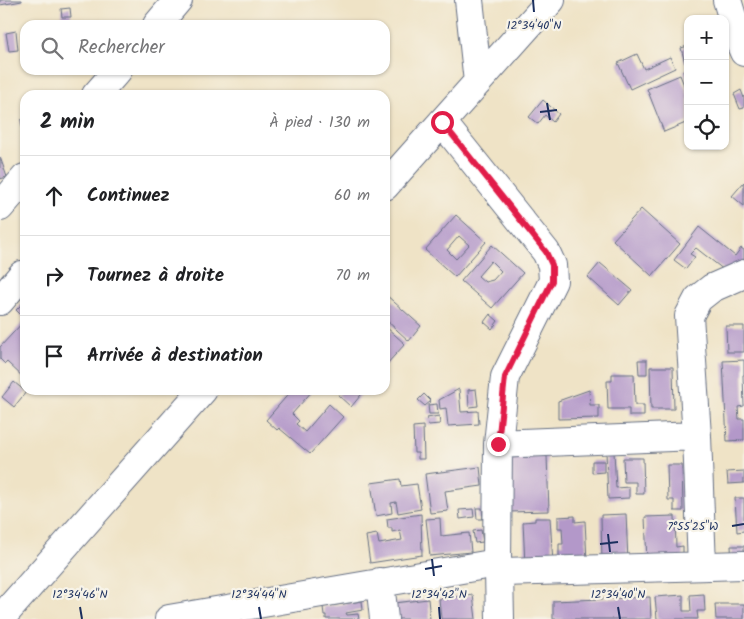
<!DOCTYPE html>
<html lang="fr">
<meta charset="utf-8">
<style>
:root{--surface:#fff;--page:#f6f6f6;--text:#202124;--muted:#757577;--line:#e0e0e0}
body{margin:0;font-family:Kalam,sans-serif;background:var(--page);color:var(--text)}
.controls{position:absolute;right:15px;top:15px;display:grid;overflow:hidden;border-radius:10px;box-shadow:0 1px 4px #0004}
.controls button{width:45px;height:45px;display:grid;place-items:center;padding:0;border:0;border-bottom:1px solid var(--line);background:var(--surface);color:var(--text);font:25px sans-serif}
.stop{position:absolute;width:15px;height:15px;margin:-11px;border:4px solid #e11d48;border-radius:50%;background:#fff}
.stop.end{background:#e11d48;border-color:#fff;box-shadow:0 1px 5px #0008}
.list{margin:0;padding:0;list-style:none}
h2{display:flex;justify-content:space-between;align-items:center;height:65px;margin:0;padding:0 20px;font-size:21px}
h2 small{font-size:16px;font-weight:400;color:var(--muted)}
.list li{display:grid;grid-template-columns:32px 1fr auto;gap:15px;align-items:center;box-sizing:border-box;height:80px;padding:0 20px;border-top:1px solid var(--line)}
.list b{display:block;font-size:19px;white-space:nowrap}
.list em{font-size:16px;font-style:normal;color:var(--muted)}
.icon{flex:none;width:28px;height:28px;fill:none;stroke:currentColor;stroke-width:2;stroke-linecap:round;stroke-linejoin:round}
.map{position:relative;flex:none;width:744px;height:619px;overflow:hidden}
.search{position:absolute;background:var(--surface);box-shadow:0 1px 4px #0004;left:20px;top:20px;width:370px;height:55px;display:flex;align-items:center;gap:12px;box-sizing:border-box;padding:0 18px;border-radius:15px;color:var(--muted);font-size:19px}
.panel{position:absolute;background:var(--surface);box-shadow:0 1px 4px #0004;left:20px;top:90px;width:370px;height:305px;border-radius:15px}
.map>svg:first-child{display:block}
.building{fill:#b398c9;fill-rule:evenodd}
.lines{fill:none;stroke-linecap:round;stroke-linejoin:round}
.minor-casing{stroke:#656e82;stroke-width:30}
.minor{stroke:#fff;stroke-width:28}
.route{stroke:#e11d48;stroke-width:6}
.ticks{fill:none;stroke:#1b2f5e;stroke-width:2}
.ticks-label{font-size:12px;text-anchor:middle;fill:#1b2f5e;stroke:#f7f3e8;stroke-width:4.5;stroke-linejoin:round;paint-order:stroke}
</style>
<div class="map">
<svg width="744" height="619" viewBox="0 0 744 619">
<rect width="100%" height="100%" fill="#f7f3e8"/>
<filter id="ink" filterUnits="userSpaceOnUse"><feTurbulence type="fractalNoise" baseFrequency=".02" numOctaves="2"/><feDisplacementMap in="SourceGraphic" scale="10" xChannelSelector="R" yChannelSelector="G"/><feConvolveMatrix kernelMatrix="1 2 1 2 8 2 1 2 1" color-interpolation-filters="sRGB"/></filter>
<filter id="wash" filterUnits="userSpaceOnUse"><feTurbulence type="fractalNoise" baseFrequency=".0096" numOctaves="4" result="noise"/><feDisplacementMap in="SourceGraphic" scale="20" xChannelSelector="R" yChannelSelector="G"/><feGaussianBlur stdDeviation="1.12" result="paint"/><feColorMatrix in="noise" values="0 0 0 0 0 0 0 0 0 0 0 0 0 0 0 0 0 1.4 0 .05"/><feComposite in="paint" operator="in"/></filter>
<g filter="url(#wash)">
<rect width="100%" height="100%" fill="#efe3c6"/>
<g id="blocks">
<path class="building" d="M0 0H22V1L0 5Z
M70 8 71 17H62L61 9Z
M16 31 18 50 9 51 6 33Z
M688 46V62L685 63 681 48Z
M637 54 644 69 670 57 675 68 630 89 618 63Z
M688 69V81L683 71Z
M680 75 688 95V122L664 132 647 89Z
M741 90 744 98V108L740 109 734 94Z
M543 100 559 114 553 122 545 115 538 124 529 117Z
M25 119V132H23L21 120Z
M0 157 7 177 0 179Z
M744 182V206L732 196Z
M641 209 680 244 652 276 613 240Z
M456 215 486 242 455 277 425 250ZM459 236 469 245 456 259 447 250Z
M699 227 735 256 741 248 744 250V262L733 277 696 248 690 254 695 257 686 269 674 260Z
M492 245 523 273 492 308 461 281ZM491 261 501 271 493 280 485 282 478 276Z
M600 263 632 290 619 305 588 277Z
M385 294 421 326 409 341 385 319Z
M23 303 25 305V319L16 310Z
M490 314 498 321 492 329 484 322Z
M25 320V379L7 362 5 364 0 359V347Z
M385 326 405 344 385 366Z
M726 326H744V352H727Z
M638 360H647V374H639Z
M744 360V375H743L744 406 738 407 739 419H744V440L727 441 723 361Z
M650 367H673L674 409H651Z
M612 374H634L635 405H644V416H629V409H608L607 381H612Z
M14 382 26 392 14 407 2 397Z
M459 389 461 412 478 411 479 424 448 426 446 408 440 409 439 400Z
M476 389 478 406 469 407 468 390Z
M292 390H313L292 414 299 421 296 424 305 432 329 404 343 417 310 454 279 428 277 430 266 420Z
M339 390H365L351 407 338 395 341 392Z
M589 390 590 405H599V418L558 419V401Z
M424 394 431 401 425 406 418 400Z
M437 404 438 414H429L428 405Z
M439 416 440 424 428 425 427 418Z
M423 426 424 459H418V453H414L413 427Z
M606 452H614L616 488 629 487V498L608 499Z
M547 456 549 511 508 512 507 458Z
M623 458H643L644 494H636V482H624Z
M592 461H604V472L592 473Z
M667 465H682L683 511H674V500H668Z
M480 467 482 486 445 491 448 511 430 513 425 474Z
M744 471V483L728 484 727 472Z
M400 479 401 486 417 484 421 509 398 513 396 502 391 503 392 513 376 516 371 483Z
M735 498H744V531L737 532Z
M476 508H482L483 519H477Z
M473 509 474 517 460 519 459 510Z
M421 514 422 555 370 563 366 536 377 534 379 544 402 540 400 530 392 532V528H388L387 519Z
M626 514 628 562 602 563 601 515Z
M575 516V522L585 521 587 561 559 563V544H563L562 528H558V517Z
M675 516 676 547 683 546V561L647 562 645 517Z
M440 518 441 536 469 533 471 552 430 556 426 519Z
M535 518H550L553 563 525 565 523 522 535 521Z
M481 530 483 542 475 543 473 531Z
M731 546H744V563H732Z
M704 594 705 611H697L698 619H657L655 597 683 595V611H691L690 595Z
M473 595 476 619H441L439 599Z
M650 597 651 619H553V601Z
M428 599 430 619H396L394 603Z
M362 601 363 610 346 613 347 615 358 614 359 619H326V615H324L323 607Z
M715 604H744V619H716Z"/>
</g>
</g>
<g filter="url(#ink)">
<use href="#blocks" fill-opacity="0" stroke="#656e82" stroke-width="1"/>
<g class="lines">
<g class="minor-casing">
<path id="minor" d="M469 0 478 82
M727 0 740 43 744 52
M157 25 178 0
M96 95 118 70
M442 122 546 252 552 265 553 281 505 377 498 444 497 563 499 572 500 619
M385 186 551 0
M0 207 25 178
M0 301 22 275
M498 444 697 436
M702 566 697 436 689 316 698 299 712 288 744 274
M499 572 744 565
M380 582 384 619
M0 619 203 390
M169 619 497 563"/>
</g>
<use href="#minor" class="minor"/>
</g>
</g>
<g class="lines" filter="url(#ink)">
<path class="route" d="M442 122 546 252 552 265V281L505 377 498 444"/>
</g>
<path class="ticks" d="M533 0 534 12M547 103 550 120M540 112 557 110M732 526 744 524M608 534 610 552M600 544 618 542M432 559 434 576M425 569 442 566M80 607 82 619M259 607 261 619M439 607 440 619M618 607 620 619"/>
<g class="ticks-label">
<text x="534" y="29">12°34'40"N</text>
<text x="693" y="530">7°55'25"W</text>
<text x="80" y="598">12°34'46"N</text>
<text x="259" y="598">12°34'44"N</text>
<text x="439" y="598">12°34'42"N</text>
<text x="618" y="598">12°34'40"N</text>
</g>
</svg>
<div class="controls">
<button>+</button>
<button>−</button>
<button><svg class="icon" aria-label="locate" viewBox="0 0 24 24"><circle cx="12" cy="12" r="6"/><path d="M12 2v4M12 18v4M2 12h4M18 12h4"/></svg></button>
</div>
<div class="stop" style="left:442px;top:122px"></div>
<div class="stop end" style="left:498px;top:444px"></div>
<div class="search"><svg class="icon" aria-label="search" viewBox="0 0 24 24"><circle cx="10" cy="10" r="6"/><path d="M15 15l6 6"/></svg>Rechercher</div>
<section class="panel">
<h2>2 min<small>À pied · 130 m</small></h2>
<ul class="list">
<li><svg class="icon" aria-label="ahead" viewBox="0 0 24 24"><path d="M12 20V5M6 11l6-6 6 6"/></svg><div><b>Continuez</b></div><em>60 m</em></li>
<li><svg class="icon" aria-label="right" viewBox="0 0 24 24"><path d="M7 20v-9h11M14 6l5 5-5 5"/></svg><div><b>Tournez à droite</b></div><em>70 m</em></li>
<li><svg class="icon" aria-label="arrive" viewBox="0 0 24 24"><path d="M6 21V4h12l-3 4 3 4H6"/></svg><div><b>Arrivée à destination</b></div></li>
</ul>
</section>
</div>
